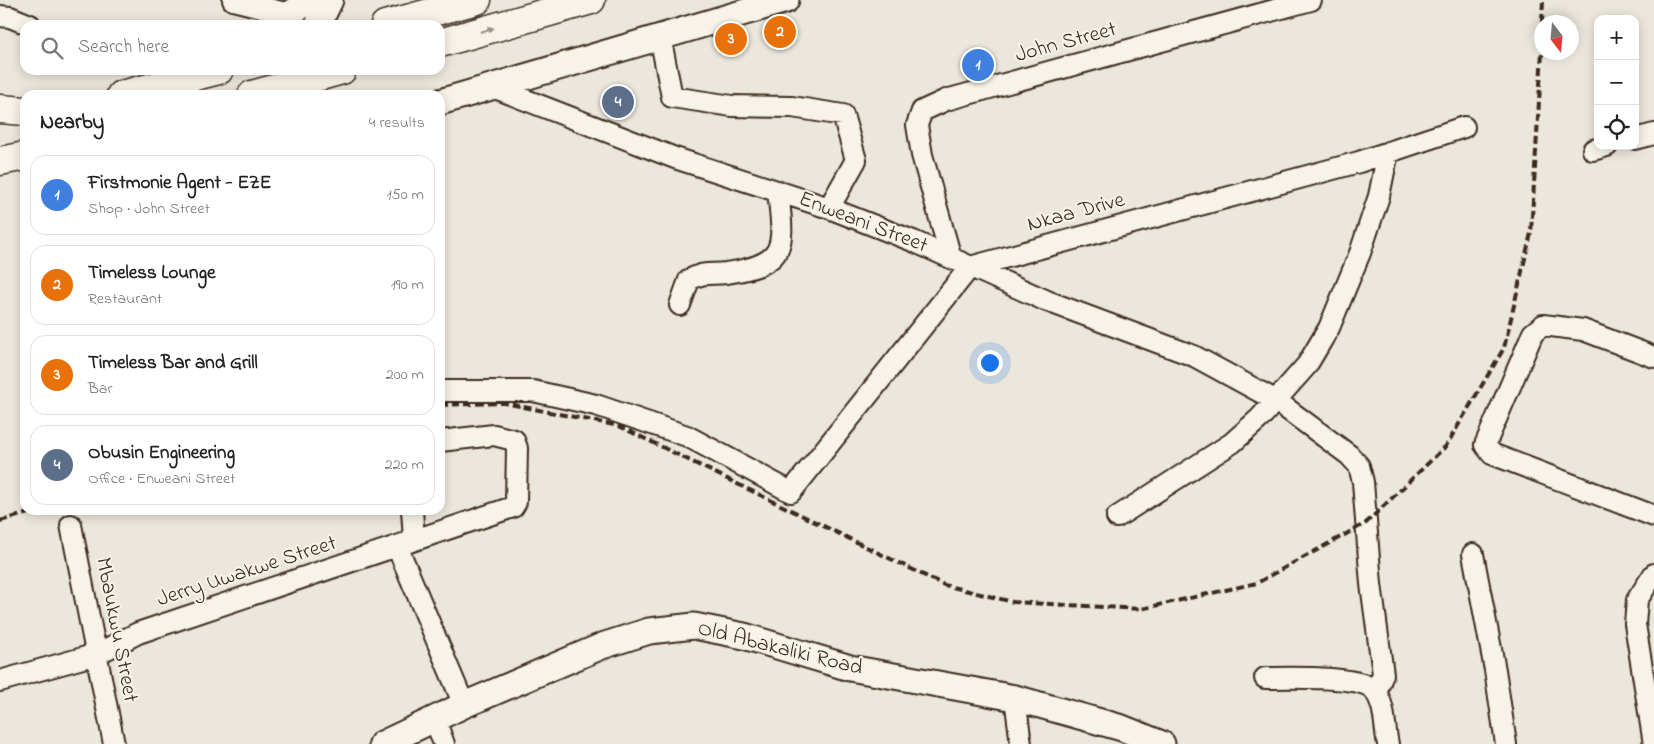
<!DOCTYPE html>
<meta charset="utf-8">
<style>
:root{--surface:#fff;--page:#f6f6f6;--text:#222;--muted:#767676;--line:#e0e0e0;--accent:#2563eb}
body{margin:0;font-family:"Indie Flower",sans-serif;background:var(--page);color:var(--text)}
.controls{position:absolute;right:15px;top:15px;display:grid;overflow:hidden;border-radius:10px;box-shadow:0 2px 12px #0003}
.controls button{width:45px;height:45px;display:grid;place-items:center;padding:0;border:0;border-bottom:1px solid var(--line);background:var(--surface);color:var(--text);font:25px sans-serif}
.compass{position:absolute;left:1534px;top:15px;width:45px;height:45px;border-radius:50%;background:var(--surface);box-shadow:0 2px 12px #0003;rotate:164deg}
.you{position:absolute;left:989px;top:362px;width:18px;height:18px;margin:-12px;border:4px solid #fff;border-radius:50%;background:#1a73e8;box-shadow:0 0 0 8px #1a73e833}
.badge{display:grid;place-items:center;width:32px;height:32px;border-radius:50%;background:var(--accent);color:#fff;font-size:16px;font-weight:700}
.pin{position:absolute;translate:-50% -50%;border:2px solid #fff;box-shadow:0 1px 5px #0006}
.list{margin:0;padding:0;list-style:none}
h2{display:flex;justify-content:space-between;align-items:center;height:65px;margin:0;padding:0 20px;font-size:21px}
h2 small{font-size:16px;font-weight:400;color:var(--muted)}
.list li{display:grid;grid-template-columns:32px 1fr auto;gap:15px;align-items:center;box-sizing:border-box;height:80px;margin:0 10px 10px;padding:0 10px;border:1px solid var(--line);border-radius:15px}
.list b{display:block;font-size:19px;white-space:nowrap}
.list p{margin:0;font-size:16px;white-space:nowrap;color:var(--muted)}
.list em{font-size:16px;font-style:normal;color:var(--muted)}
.icon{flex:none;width:28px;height:28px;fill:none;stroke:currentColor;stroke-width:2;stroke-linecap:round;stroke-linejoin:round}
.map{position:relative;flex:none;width:1654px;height:744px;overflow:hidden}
.search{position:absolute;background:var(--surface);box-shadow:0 2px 12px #0003;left:20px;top:20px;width:425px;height:55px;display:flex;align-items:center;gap:12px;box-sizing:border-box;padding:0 18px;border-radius:15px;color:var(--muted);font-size:19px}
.panel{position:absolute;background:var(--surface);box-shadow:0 2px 12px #0003;left:20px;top:90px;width:425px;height:425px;border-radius:15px}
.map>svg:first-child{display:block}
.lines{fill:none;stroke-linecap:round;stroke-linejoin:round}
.minor-casing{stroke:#3b2a1e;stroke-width:24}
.major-casing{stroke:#3b2a1e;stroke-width:29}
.highway-casing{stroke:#3b2a1e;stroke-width:31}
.minor{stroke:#f7f3e8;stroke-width:20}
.major{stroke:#f7f3e8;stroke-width:25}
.highway{stroke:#f7f3e8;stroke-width:28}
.rail{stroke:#3b2a1e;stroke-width:4;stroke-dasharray:8 4;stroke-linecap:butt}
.oneway{fill:#998e83}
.labels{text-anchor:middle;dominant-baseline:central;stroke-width:4;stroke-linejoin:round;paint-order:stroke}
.street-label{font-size:22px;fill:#3b2a1e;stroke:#f7f3e8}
</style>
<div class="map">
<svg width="1654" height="744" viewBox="0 0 1654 744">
<rect width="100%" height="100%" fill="#ece7dc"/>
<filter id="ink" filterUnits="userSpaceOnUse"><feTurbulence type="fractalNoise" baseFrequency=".02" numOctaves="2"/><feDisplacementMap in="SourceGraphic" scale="10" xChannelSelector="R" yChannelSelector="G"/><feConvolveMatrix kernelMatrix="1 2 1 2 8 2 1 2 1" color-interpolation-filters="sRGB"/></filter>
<g filter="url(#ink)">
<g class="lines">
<g class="minor-casing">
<path id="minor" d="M233 0 289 14
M0 16 10 17 30 25
M660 36 672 97 732 106 792 107 843 115 856 160 829 208
M490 86 675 158 829 208 913 241 1047 301 1194 356 1275 400 1349 455 1359 466 1363 482 1371 584 1383 674 1376 693
M1635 139 1654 134
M1593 150 1607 146
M951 258 922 155 917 125 922 111 946 100 1311 0
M680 305 689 280C706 271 709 275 726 273 789 264 784 246 778 191
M1654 357 1583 330 1543 325 1533 333 1485 445 1492 454 1654 516
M440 391H533L596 405 687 436 791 492 970 267 1359 162 1464 127
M412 510 414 539
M1117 517 1232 443 1260 418 1307 365 1329 328 1360 253 1379 196 1388 152
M71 525 114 744
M397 546 464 705
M1473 554 1495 670 1506 744
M1265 678C1286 678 1363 675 1375 691 1386 707 1384 727 1388 744
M0 681 97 654 138 633 513 507 516 502 517 448 514 440 494 435 440 441
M1015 698 1021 744
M435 719 444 744
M1654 744 1635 624 1637 600 1654 574"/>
</g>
<g class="major-casing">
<path id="major" d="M280 25 289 14 311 0
M318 25 330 0
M440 102 786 0
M382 744 464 705 602 646 649 631 694 626 744 636 850 668 1015 698 1122 728 1162 744"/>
</g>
<g class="highway-casing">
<path id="highway" d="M385 25 477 0
M440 43 591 0
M121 95 219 70
M252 95 342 70
M0 109 25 111
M0 161 25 156"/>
</g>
<use href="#minor" class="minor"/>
<use href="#major" class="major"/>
<use href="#highway" class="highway"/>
<path class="rail" d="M1542 22 1543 0
M440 405 504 403 619 426 944 585 1013 602 1141 609 1257 583 1366 523 1446 446 1504 348 1531 233 1542 52
M0 521 39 510"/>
</g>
<defs><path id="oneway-solid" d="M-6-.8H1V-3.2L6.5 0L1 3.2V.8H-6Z" transform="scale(1.25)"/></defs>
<use class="oneway" href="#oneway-solid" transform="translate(487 30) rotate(-16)"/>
</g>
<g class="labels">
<g class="street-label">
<text transform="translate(1066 43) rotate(-15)">John Street</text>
<text transform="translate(1076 213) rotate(-15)">Nkaa Drive</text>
<text transform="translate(863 223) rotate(21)">Enweani Street</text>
<text transform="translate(247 572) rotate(-18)">Jerry Uwakwe Street</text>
<text transform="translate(116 630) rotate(79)">Mbaukwu Street</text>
<text transform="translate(780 649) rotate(14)">Old Abakaliki Road</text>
</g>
</g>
</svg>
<div class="controls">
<button>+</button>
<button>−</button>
<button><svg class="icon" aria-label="locate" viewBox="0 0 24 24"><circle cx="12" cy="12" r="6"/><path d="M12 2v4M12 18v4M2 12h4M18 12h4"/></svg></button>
</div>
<svg class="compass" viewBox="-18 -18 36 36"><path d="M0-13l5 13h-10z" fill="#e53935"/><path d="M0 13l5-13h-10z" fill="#767676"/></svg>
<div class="you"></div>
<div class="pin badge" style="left:978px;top:65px;background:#3f7fe0">1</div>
<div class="pin badge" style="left:780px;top:32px;background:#e8710a">2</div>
<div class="pin badge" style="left:731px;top:39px;background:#e8710a">3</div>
<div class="pin badge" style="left:618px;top:102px;background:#5c6f8a">4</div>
<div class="search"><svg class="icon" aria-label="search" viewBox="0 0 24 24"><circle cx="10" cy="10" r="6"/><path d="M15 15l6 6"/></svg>Search here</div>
<section class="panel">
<h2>Nearby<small>4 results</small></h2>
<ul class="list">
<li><span class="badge" style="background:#3f7fe0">1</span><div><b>Firstmonie Agent - EZE</b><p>Shop · John Street</p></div><em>150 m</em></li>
<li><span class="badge" style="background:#e8710a">2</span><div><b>Timeless Lounge</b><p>Restaurant</p></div><em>190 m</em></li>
<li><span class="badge" style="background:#e8710a">3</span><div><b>Timeless Bar and Grill</b><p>Bar</p></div><em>200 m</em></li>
<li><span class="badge" style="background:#5c6f8a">4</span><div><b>Obusin Engineering</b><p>Office · Enweani Street</p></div><em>220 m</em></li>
</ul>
</section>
</div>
